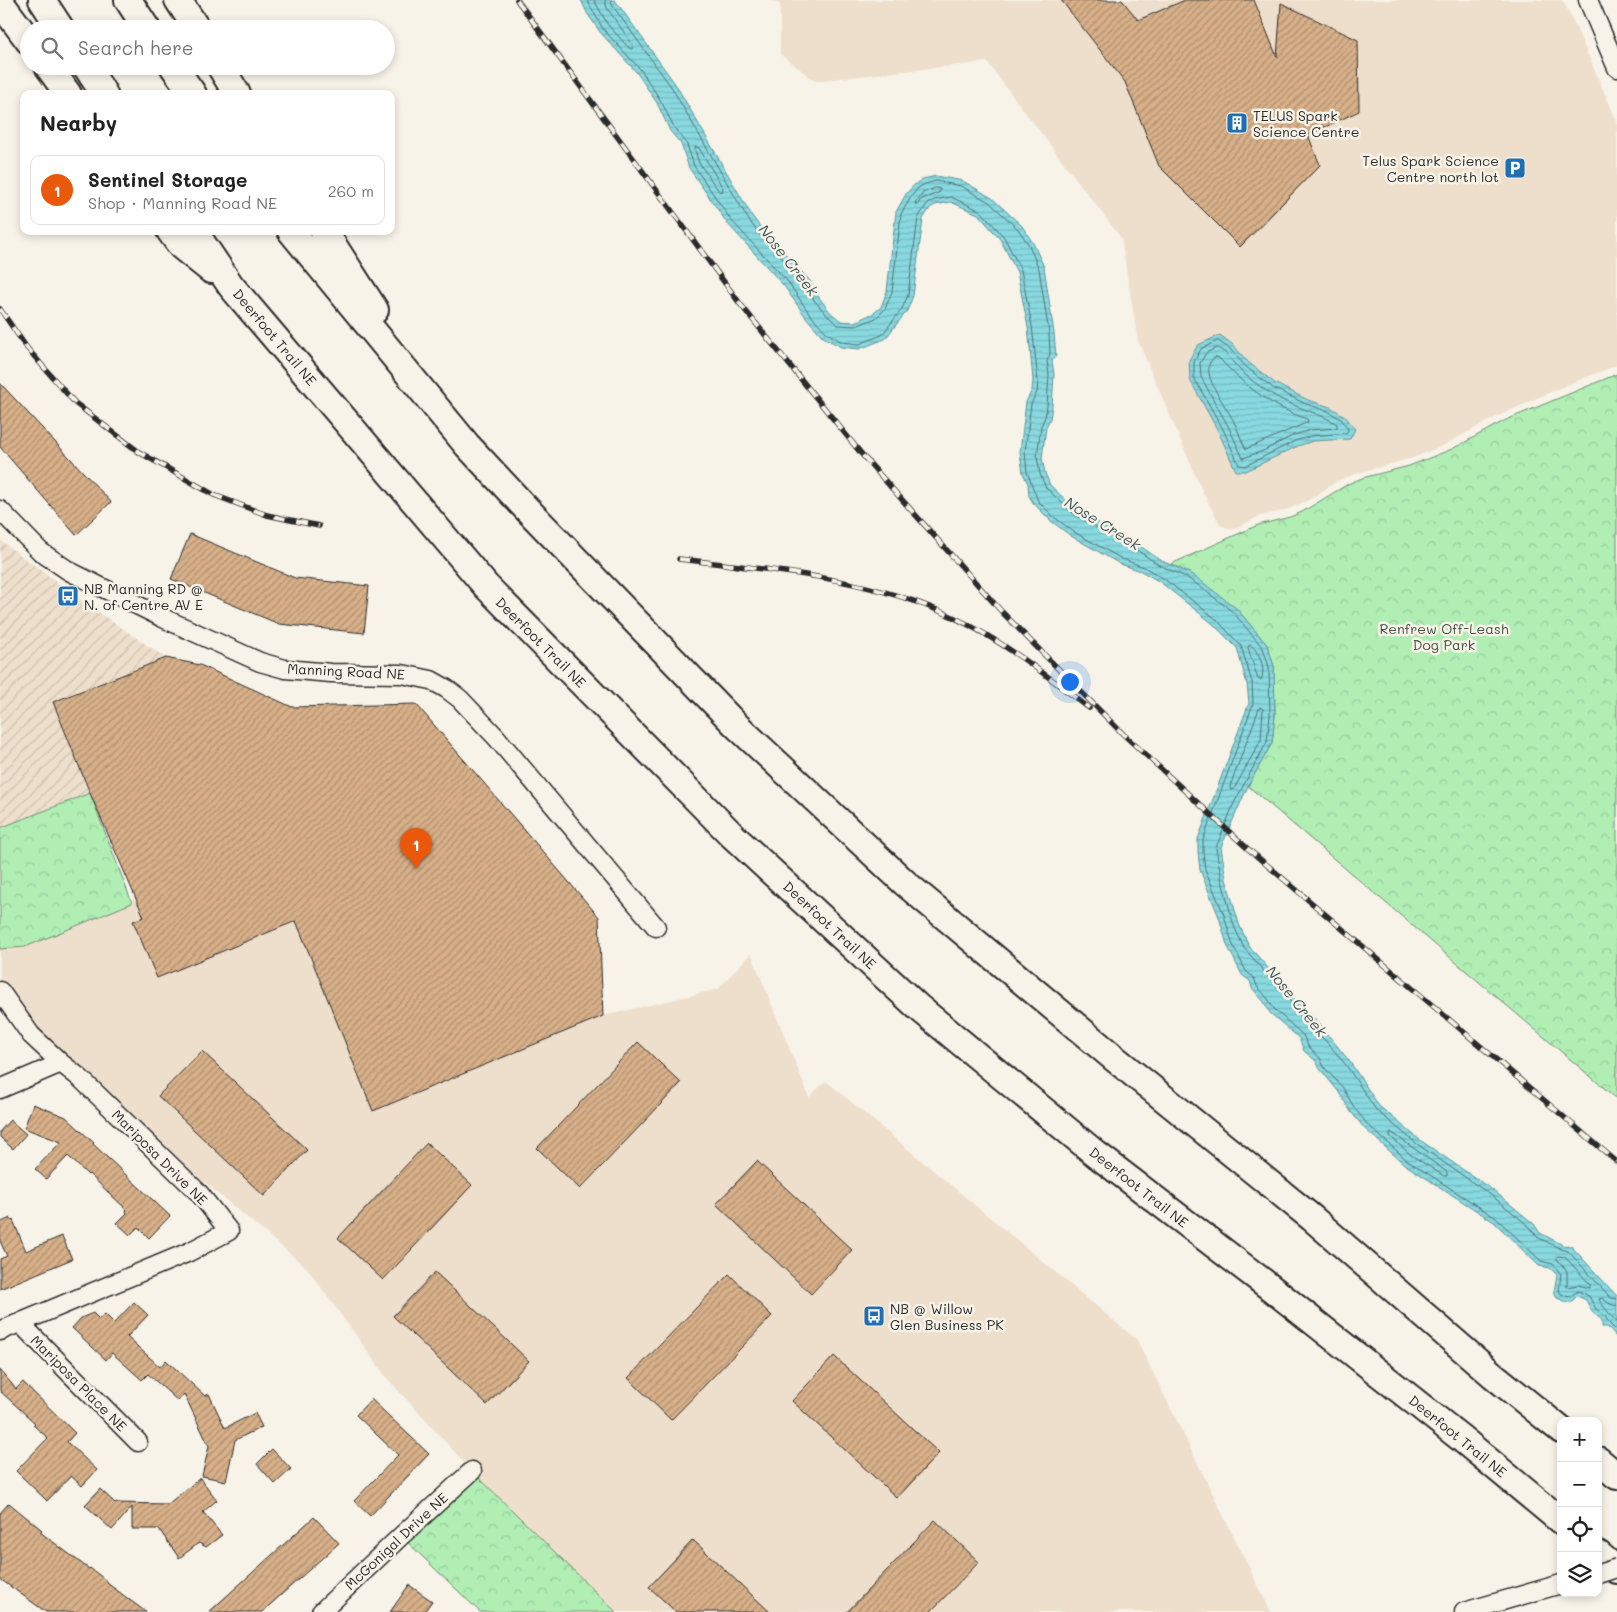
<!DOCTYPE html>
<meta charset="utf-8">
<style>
:root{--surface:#fff;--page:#f6f6f6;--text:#222;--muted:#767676;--line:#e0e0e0;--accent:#ea580c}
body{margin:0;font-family:Mali,sans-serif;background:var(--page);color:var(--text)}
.controls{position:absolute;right:15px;bottom:15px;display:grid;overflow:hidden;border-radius:10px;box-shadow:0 2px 8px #0003}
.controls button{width:45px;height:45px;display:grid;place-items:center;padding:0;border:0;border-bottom:1px solid var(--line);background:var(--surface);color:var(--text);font:25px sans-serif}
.you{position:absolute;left:1069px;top:681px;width:18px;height:18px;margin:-12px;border:4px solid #fff;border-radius:50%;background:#1a73e8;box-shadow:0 0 0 8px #1a73e833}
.badge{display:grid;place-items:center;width:32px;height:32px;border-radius:50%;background:var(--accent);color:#fff;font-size:16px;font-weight:700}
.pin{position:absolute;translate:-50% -41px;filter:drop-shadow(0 1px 2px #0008)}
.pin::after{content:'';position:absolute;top:26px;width:18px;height:15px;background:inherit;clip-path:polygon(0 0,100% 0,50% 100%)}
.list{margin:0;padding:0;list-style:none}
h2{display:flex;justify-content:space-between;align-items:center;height:65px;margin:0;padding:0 20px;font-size:21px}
h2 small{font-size:16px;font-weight:400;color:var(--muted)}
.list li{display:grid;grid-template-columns:32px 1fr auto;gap:15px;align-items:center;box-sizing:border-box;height:70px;margin:0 10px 10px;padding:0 10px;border:1px solid var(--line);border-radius:10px}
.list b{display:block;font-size:19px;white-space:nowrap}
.list p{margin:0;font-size:16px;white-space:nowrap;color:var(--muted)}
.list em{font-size:16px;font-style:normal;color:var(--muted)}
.icon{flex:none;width:28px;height:28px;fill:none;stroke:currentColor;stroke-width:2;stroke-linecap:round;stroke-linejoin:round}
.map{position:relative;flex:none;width:1617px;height:1612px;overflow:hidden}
.search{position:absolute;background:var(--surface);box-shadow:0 2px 8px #0003;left:20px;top:20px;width:375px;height:55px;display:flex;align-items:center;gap:12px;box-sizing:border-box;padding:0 18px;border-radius:28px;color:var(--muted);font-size:19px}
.panel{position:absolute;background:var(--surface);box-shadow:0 2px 8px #0003;left:20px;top:90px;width:375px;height:145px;border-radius:10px}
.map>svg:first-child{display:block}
.built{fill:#eedfcc}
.industrial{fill:url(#industrial-furrows)}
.park{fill:url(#park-crowns);stroke:#6e8c70}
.water{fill:url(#water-rules);stroke:#639398}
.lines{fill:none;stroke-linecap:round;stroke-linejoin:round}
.shore{stroke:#507173;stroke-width:1}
.building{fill:url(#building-hatch);stroke:#2b2b2b}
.minor-casing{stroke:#2b2b2b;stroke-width:21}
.highway-casing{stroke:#2b2b2b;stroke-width:30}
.minor{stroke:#f7f3e8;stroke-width:18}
.highway{stroke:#f7f3e8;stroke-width:26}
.rail-casing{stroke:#2b2b2b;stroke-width:5.5}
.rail{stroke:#f7f3e8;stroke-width:4;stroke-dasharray:11;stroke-linecap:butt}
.minor-bridge-casing{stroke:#2b2b2b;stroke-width:21;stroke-linecap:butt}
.minor-bridge{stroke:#f7f3e8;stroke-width:18}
.labels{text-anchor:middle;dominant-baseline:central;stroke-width:5;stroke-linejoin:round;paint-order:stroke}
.poi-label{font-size:14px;fill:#2b2b2b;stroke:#f7f3e8;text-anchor:start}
.street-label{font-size:14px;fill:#2b2b2b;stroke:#f7f3e8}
.park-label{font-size:14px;fill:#465246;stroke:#f7f3e8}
.water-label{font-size:15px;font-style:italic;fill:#425658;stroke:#f7f3e8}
</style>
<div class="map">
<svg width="1617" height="1612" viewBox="0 0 1617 1612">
<defs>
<pattern id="industrial-furrows" width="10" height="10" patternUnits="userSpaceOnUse" patternTransform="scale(1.25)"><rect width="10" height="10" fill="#eedfcc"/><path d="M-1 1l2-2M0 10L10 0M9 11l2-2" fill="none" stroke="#ccc0af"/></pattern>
<pattern id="park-crowns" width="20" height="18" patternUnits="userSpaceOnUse" patternTransform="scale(1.25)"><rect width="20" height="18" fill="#b0eeb4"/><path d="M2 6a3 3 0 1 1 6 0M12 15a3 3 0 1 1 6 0" fill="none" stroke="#98cc9b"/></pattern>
<pattern id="water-rules" width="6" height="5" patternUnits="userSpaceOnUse" patternTransform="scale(1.25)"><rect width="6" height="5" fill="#88d9e0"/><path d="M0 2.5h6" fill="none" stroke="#76bac0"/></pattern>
<pattern id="building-hatch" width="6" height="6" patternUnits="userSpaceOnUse" patternTransform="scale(1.25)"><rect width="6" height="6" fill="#d8b089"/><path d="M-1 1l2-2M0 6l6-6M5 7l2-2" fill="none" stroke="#af8f70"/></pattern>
</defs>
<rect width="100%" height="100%" fill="#f7f3e8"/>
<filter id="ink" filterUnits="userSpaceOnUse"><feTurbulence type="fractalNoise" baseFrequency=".02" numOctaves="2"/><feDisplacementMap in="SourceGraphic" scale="10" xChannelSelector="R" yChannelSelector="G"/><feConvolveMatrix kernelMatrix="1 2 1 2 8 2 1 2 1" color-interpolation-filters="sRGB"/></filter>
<g filter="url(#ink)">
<path class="built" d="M769 0H1562L1569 12 1617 121V365L1555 390 1496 417 1444 445 1413 458 1358 473 1339 480 1310 499 1289 509 1258 517 1234 529 1221 526 1204 495 1138 341 1121 238 987 62 815 81 780 54V4Z
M264 842 373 1111 603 1016 718 989 751 953 809 1097 826 1081 1137 1340 1271 1612H616L472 1471 386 1377 307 1268 80 1078 0 990V949L25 947 132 903 134 895Z"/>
<path class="industrial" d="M0 540 92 608 166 658 53 702 90 793 0 828Z"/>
<path class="park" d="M1617 374V1099L1248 786 1272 743 1275 716 1274 666 1267 645 1237 609 1189 573 1171 564 1258 525 1290 517 1302 512 1348 484 1362 478 1409 466 1452 449 1506 420Z
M90 793 132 903 25 947 0 949V828Z
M472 1471 616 1612H480L401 1536Z"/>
<path class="water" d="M581 0H615L676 85 752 216 770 240 782 250 810 281 818 296 830 312 841 321 854 322 874 313 881 307 887 291 896 212 906 194 915 184 923 179 936 176 963 181 992 198 1022 226 1033 243 1044 267 1054 333 1056 356 1052 361 1054 374 1052 406 1050 419 1046 427 1042 458 1045 473 1050 485 1077 511 1137 544 1162 561 1189 573 1201 581 1237 609 1267 645 1274 666 1275 716 1272 743 1248 786 1221 847 1226 879 1239 924 1249 946 1291 995 1324 1028 1323 1033 1330 1037 1350 1062 1379 1106 1420 1140 1494 1191 1534 1224 1540 1233 1563 1245 1571 1246 1617 1296V1338L1607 1327H1602V1320L1592 1312 1586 1300 1577 1296 1570 1303 1557 1298 1554 1291 1557 1275 1550 1268 1539 1266 1494 1222 1404 1164 1365 1129 1351 1112 1338 1091 1320 1069 1316 1061 1304 1051 1299 1038 1270 1013 1264 1002 1252 988 1250 981 1242 975 1227 945 1219 917 1200 870 1198 852V839L1249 703 1247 684 1237 648 1212 623 1160 582 1141 571 1120 564 1071 536 1051 521 1034 504 1029 496 1028 484 1023 473 1020 452 1026 402 1032 390 1033 380 1028 327 1017 272 1000 239 978 214 951 202 935 205 930 208 923 219 913 296 907 311 885 339 859 349 841 347 823 337 805 316 784 286 727 223 689 168 681 144 670 131 657 103 637 73 600 32 587 13Z
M1220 335 1232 344 1248 362 1276 384 1308 400 1330 407 1345 416 1355 429 1350 439 1313 441 1298 446 1246 471H1236L1218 431 1190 380 1189 360 1198 345Z"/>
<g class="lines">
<path class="shore" d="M587 0 603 29 641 70 661 101 675 129 686 142 694 166 731 220 788 282 809 313 827 333 842 342 859 344 882 335 902 309 908 295 918 218 927 204 934 200 951 197 981 211 1004 237 1021 270 1032 326 1038 381 1037 392 1031 404 1025 452 1027 472 1038 501 1054 517 1074 532 1122 559 1144 567 1163 578 1216 619 1241 646 1252 682 1253 704 1203 840V852L1205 869 1224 915 1232 943 1246 971 1254 978 1257 986 1268 999 1274 1009 1303 1035 1309 1048 1320 1058 1324 1067 1343 1088 1355 1109 1369 1126 1407 1160 1496 1218 1541 1261 1553 1264 1561 1274 1559 1290 1561 1294 1569 1297 1578 1291 1589 1296 1596 1309 1605 1316 1608 1322 1617 1331
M594 0 608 25 629 48 632 49 633 45 607 8 605 0
M611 0 612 5 672 88 748 219 766 243 779 254 805 284 814 300 827 315 838 325 856 326 876 318 885 309 892 292 901 214 911 197 918 188 925 184 936 181 961 186 989 202 1018 229 1029 245 1039 269 1049 333 1050 354 1047 361 1049 374 1047 406 1045 417 1041 426 1037 457 1040 474 1046 488 1075 515 1134 548 1159 565 1186 577 1198 585 1233 612 1263 648 1269 667 1270 716 1267 742 1234 803 1216 848 1222 881 1234 926 1244 948 1287 998 1318 1029 1320 1036 1326 1041 1346 1065 1376 1110 1417 1144 1491 1195 1530 1227 1537 1237 1561 1249 1568 1251 1611 1298 1617 1299
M696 147 699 148 723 188 722 192 719 191 699 163 695 150Z
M936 188 940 189V192L920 200 918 205 915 204 916 201 919 199 923 193Z
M1218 341 1229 348 1245 366 1273 388 1306 404 1328 411 1342 420 1348 429 1347 433 1311 436 1295 441 1245 466 1239 465 1223 429 1194 378V362L1201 349Z
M1217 348C1227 351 1232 362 1239 369 1248 378 1260 387 1270 393 1291 407 1316 411 1337 424V428L1311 430 1294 435 1263 451 1243 458 1228 426 1201 377 1200 363 1206 353Z
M1216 357 1219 358C1243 385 1272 407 1307 419L1308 422 1246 449C1241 441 1239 432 1235 424 1229 409 1193 367 1216 357Z
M1250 645C1260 651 1266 670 1261 680L1258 679 1248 648Z
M1260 707 1263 709 1261 740 1234 789 1231 790 1230 787Z
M1391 1132 1447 1172V1176H1444L1411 1155 1390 1136Z
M1558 1256 1565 1257 1590 1284V1288L1578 1285 1567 1287V1271L1557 1259Z
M1617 1306 1610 1304 1602 1298 1599 1299C1600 1303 1613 1318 1617 1322"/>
</g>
<path class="building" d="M1061 0H1122L1138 20 1185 0H1254L1277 57 1281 3 1358 40 1359 111 1308 135 1320 165 1240 247 1159 166 1125 82Z
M0 383 111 502 76 535 0 447Z
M190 534 295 578 369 586 364 633 279 624 171 579Z
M166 658 200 665 292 707 416 704 599 917 603 1016 373 1111 296 921 157 978 133 921 144 917 90 793 53 702Z
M638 1042 681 1083 580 1189 537 1148Z
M202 1051 307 1150 264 1196 158 1096Z
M33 1104 66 1117 94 1143 93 1144 170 1216 149 1238 138 1227 130 1235 117 1223 127 1213 126 1211 127 1210 89 1174 88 1175 68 1156 46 1179 35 1169 61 1142 24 1128Z
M10 1120 26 1134 13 1149 0 1137V1131Z
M427 1143 472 1185 383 1280 338 1238Z
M757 1161 852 1250 811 1294 716 1204Z
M10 1218 12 1221 13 1220 26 1251 62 1236 72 1259 0 1289V1259L7 1256 0 1241V1223Z
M435 1272 529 1361 487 1405 393 1316Z
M729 1274 772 1316 671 1420 628 1378Z
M134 1302 148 1315 127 1337 160 1367 166 1360 205 1396 209 1394 225 1428 255 1413 262 1427 235 1440 226 1481 202 1476 209 1446 184 1394 178 1401 148 1374 142 1380 112 1353 106 1360 72 1328 81 1318 93 1313 99 1319 105 1314 114 1323Z
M834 1356 939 1453 897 1498 792 1401Z
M0 1370 16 1389 23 1382 75 1433 67 1442 97 1470 82 1486 71 1476 47 1501 16 1471 48 1438 33 1425 35 1423 0 1391Z
M371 1399 429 1454 370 1516 354 1501 398 1455 356 1415Z
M272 1449 291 1469 275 1484 257 1464Z
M200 1478 217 1500 203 1512 222 1535 206 1547 199 1543 179 1558 159 1529H132V1507L112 1530 85 1505 100 1489 115 1503 168 1504Z
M9 1503 42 1530 40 1532 89 1569 90 1568 108 1582 107 1583 146 1612H46L0 1579V1513Z
M314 1517 339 1543 262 1612H209Z
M935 1520 979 1562 930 1612H847Z
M693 1540 770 1612H676L649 1587Z
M409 1585 432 1601 424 1612H390Z"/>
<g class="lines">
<g class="minor-casing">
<path id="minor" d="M1588 0 1617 68
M0 510 41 552 69 571 163 618 260 662 285 669 331 673 402 674 431 680 447 689 460 699 496 737 656 927
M0 991 31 1035 61 1063 80 1078 199 1193 229 1231 189 1252 0 1331
M0 1089 61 1063
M20 1323 138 1442
M321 1612 401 1536 472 1471
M1464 1612 1561 1584"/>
</g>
<g class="highway-casing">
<path id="highway" d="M42 0 61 29
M128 0 147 29
M178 0 197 29
M0 2 29 41
M48 66 68 94
M86 66 104 94
M173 66 193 94
M220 66 237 94
M170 231 181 246 211 270
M194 231 231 286 486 586 733 836 918 1007 1096 1154 1271 1288 1462 1439 1561 1521
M291 231 467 445 522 504 736 725 905 883 1114 1058 1312 1218 1493 1375 1561 1430
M324 231 375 310
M1598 1460 1617 1476
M1598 1554 1617 1570"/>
</g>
<use href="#minor" class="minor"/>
<use href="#highway" class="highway"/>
<g class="rail-casing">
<path id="rail" d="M517 0 741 305 864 457 1002 612 1123 734 1247 848 1617 1162
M0 309 27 348 75 403 139 452 214 495 267 515 319 526
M679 559C771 570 868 577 953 617 1003 641 1046 675 1089 708"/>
</g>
<use href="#rail" class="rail"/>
<g class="minor-bridge-casing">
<path id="minor-bridge" d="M1598 1574 1617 1568"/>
</g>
<use href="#minor-bridge" class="minor-bridge"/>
</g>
</g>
<defs>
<g id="building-square" transform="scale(1.125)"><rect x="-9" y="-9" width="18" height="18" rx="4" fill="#1f6fb2" stroke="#f7f3e8"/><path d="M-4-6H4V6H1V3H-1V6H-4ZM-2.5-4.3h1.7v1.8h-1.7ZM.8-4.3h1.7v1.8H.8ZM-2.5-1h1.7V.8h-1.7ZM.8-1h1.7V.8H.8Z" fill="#fff"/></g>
<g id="parking-square" transform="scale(1.125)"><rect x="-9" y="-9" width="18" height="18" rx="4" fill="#1f6fb2" stroke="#f7f3e8"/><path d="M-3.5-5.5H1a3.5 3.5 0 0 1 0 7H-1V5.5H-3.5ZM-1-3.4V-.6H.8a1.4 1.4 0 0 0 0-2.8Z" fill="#fff"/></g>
<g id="bus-square" transform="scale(1.125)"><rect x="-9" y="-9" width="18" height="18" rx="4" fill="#1f6fb2" stroke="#f7f3e8"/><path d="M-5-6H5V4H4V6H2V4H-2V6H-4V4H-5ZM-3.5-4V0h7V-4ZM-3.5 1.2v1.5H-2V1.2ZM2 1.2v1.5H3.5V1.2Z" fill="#fff"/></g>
</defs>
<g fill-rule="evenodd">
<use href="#building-square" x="1237" y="123"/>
<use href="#parking-square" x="1515" y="168"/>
<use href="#bus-square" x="68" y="596"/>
<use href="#bus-square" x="874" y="1316"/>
</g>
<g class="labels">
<g class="poi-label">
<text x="1253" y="115">TELUS Spark<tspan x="1253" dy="16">Science Centre</tspan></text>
<text x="1499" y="160" text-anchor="end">Telus Spark Science<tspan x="1499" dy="16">Centre north lot</tspan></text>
<text x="84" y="588">NB Manning RD @<tspan x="84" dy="16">N. of Centre AV E</tspan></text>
<text x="890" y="1308">NB @ Willow<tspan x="890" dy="16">Glen Business PK</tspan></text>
</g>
<g class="street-label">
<text transform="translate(275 337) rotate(50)">Deerfoot Trail NE</text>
<text transform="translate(541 642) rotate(45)">Deerfoot Trail NE</text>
<text transform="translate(346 671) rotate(3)">Manning Road NE</text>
<text transform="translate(830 925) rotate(43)">Deerfoot Trail NE</text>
<text transform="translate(160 1157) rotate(45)">Mariposa Drive NE</text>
<text transform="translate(1139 1187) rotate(38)">Deerfoot Trail NE</text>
<text transform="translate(79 1383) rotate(45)">Mariposa Place NE</text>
<text transform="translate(1458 1436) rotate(39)">Deerfoot Trail NE</text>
<text transform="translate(396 1541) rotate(-43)">McGonigal Drive NE</text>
</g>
<g class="park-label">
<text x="1444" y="628">Renfrew Off-Leash<tspan x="1444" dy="16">Dog Park</tspan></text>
</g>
<g class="water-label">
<text transform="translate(789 260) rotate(52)">Nose Creek</text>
<text transform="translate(1103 523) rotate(32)">Nose Creek</text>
<text transform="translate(1297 1001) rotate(51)">Nose Creek</text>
</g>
</g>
</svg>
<div class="controls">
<button>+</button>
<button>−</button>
<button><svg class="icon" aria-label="locate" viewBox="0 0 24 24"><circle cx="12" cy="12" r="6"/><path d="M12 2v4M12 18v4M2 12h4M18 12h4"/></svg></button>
<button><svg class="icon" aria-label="layers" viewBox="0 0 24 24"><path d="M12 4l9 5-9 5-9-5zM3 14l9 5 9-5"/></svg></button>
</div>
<div class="you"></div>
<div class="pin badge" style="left:416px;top:869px">1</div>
<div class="search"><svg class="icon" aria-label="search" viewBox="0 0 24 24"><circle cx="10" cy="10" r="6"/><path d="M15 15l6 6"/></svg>Search here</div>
<section class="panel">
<h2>Nearby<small></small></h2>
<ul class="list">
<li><span class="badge">1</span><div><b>Sentinel Storage</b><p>Shop · Manning Road NE</p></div><em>260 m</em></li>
</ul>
</section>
</div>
